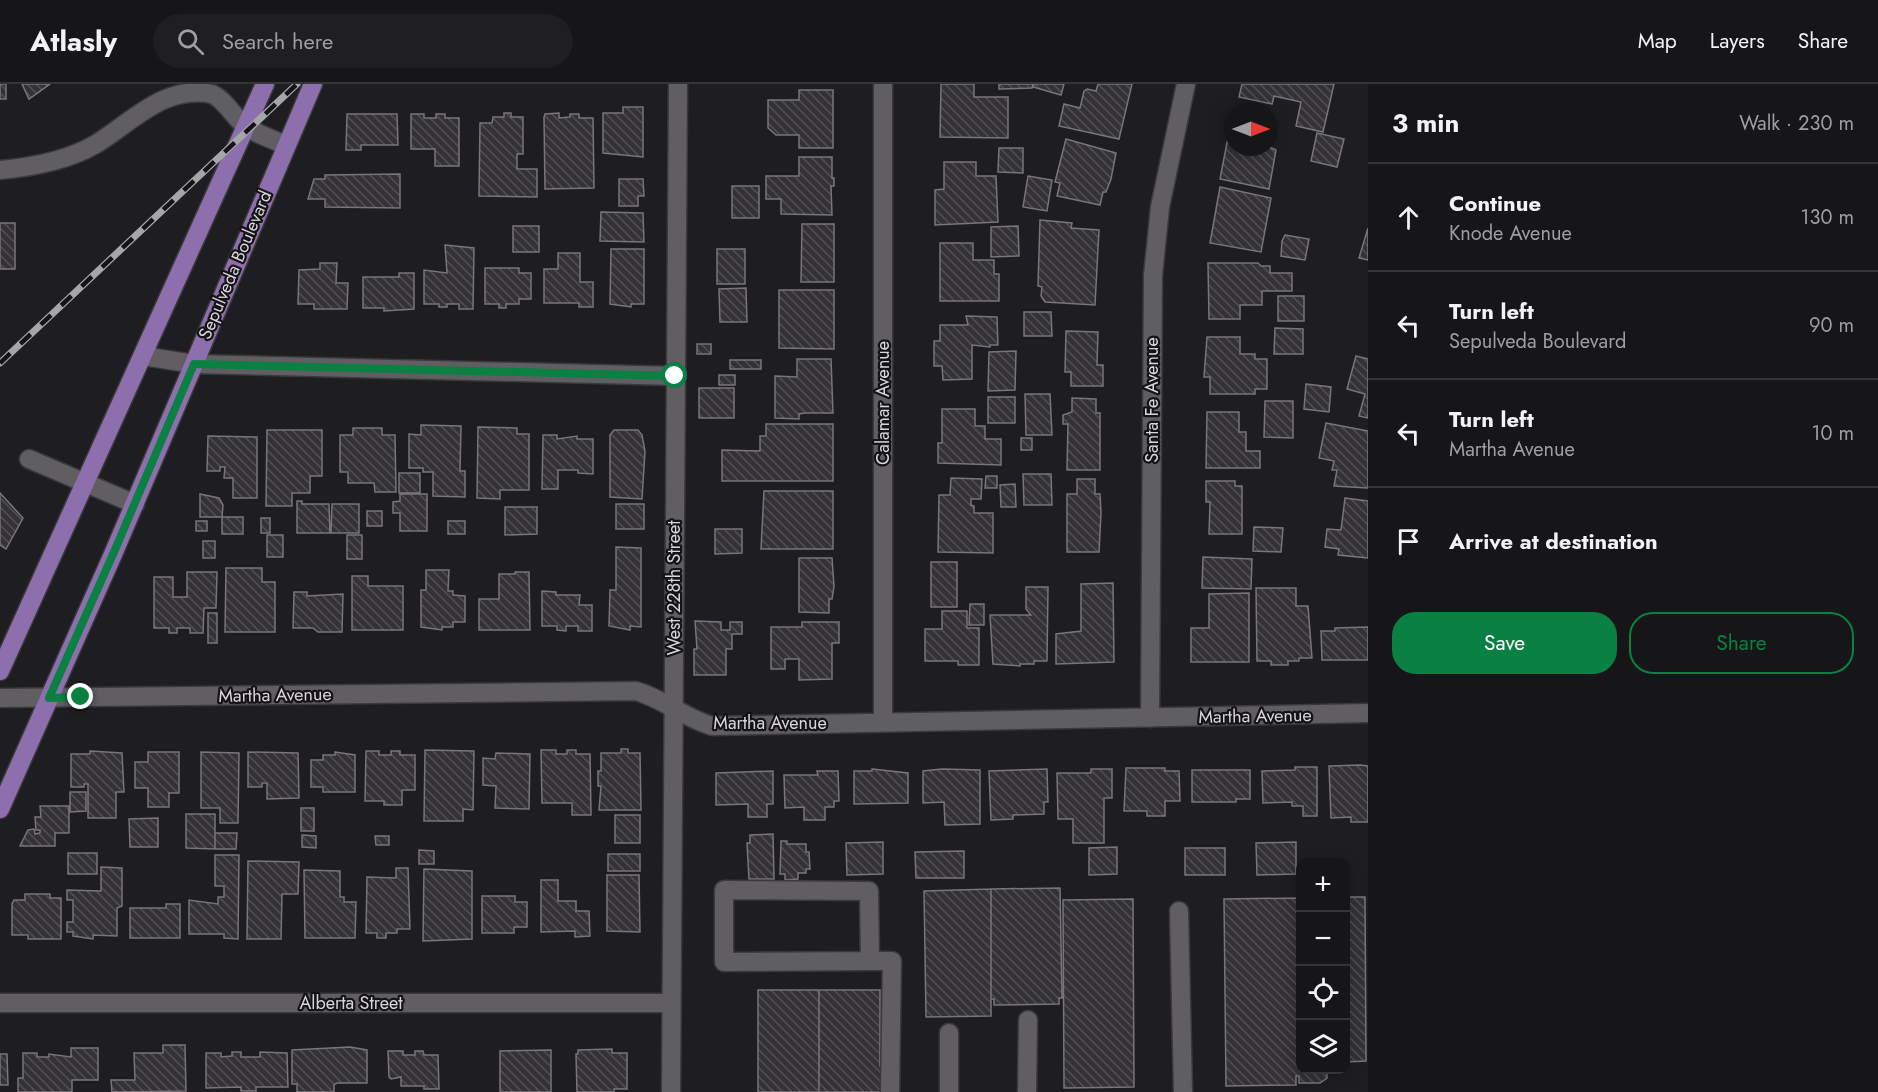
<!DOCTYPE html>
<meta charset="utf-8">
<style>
:root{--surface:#161619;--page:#1f1f22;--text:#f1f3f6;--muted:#9e9fa2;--line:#353538;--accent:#0b8043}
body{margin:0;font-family:Jost,sans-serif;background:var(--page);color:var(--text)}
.controls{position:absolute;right:18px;bottom:18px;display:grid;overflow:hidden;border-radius:12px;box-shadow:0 3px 15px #0003}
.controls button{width:54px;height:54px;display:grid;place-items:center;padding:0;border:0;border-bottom:2px solid var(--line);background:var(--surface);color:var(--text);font:30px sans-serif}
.compass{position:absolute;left:1224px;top:18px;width:54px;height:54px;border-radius:50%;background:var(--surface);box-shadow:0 3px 15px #0003;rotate:90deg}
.stop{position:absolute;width:18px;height:18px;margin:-14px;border:4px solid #0b8043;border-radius:50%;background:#fff}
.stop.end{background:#0b8043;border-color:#fff;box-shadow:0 2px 6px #0008}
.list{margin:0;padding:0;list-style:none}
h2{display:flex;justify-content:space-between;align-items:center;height:78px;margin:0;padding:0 24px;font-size:26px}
h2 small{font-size:20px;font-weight:400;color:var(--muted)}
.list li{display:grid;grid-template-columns:39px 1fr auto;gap:18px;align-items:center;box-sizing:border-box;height:108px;padding:0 24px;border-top:2px solid var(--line)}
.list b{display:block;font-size:22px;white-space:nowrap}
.list p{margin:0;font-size:20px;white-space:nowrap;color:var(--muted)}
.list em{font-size:20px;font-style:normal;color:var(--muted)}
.actions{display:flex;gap:12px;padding:18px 24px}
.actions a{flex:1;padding:14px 0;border:2px solid var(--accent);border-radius:24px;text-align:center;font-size:21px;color:var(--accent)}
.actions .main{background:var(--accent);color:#fff}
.icon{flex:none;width:33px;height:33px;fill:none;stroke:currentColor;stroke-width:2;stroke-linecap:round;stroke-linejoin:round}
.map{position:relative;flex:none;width:1368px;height:1008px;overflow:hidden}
header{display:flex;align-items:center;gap:36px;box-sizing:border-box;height:84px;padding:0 30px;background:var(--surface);border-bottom:2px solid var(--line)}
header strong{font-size:28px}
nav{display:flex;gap:33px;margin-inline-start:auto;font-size:21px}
.search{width:420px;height:54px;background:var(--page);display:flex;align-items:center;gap:15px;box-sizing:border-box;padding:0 21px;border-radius:33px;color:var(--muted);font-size:22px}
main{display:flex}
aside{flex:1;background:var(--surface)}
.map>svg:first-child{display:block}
.building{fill:url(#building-back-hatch);stroke:#78757b;stroke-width:1.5}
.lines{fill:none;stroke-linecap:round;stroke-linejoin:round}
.minor-casing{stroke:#3a393c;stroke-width:21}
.major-casing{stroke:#3a393c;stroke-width:21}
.minor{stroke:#605d63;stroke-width:18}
.major{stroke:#8e6fad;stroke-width:18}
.rail-casing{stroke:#a6a5a8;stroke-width:7}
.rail{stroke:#151318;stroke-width:4.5;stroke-dasharray:14;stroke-linecap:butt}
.route{stroke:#0b8043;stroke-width:8}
.labels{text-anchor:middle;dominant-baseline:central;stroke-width:4.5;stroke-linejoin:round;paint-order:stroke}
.street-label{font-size:18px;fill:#d7d6d9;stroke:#151318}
</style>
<header>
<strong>Atlasly</strong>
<div class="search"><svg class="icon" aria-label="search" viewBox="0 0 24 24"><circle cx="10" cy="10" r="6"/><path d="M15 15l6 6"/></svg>Search here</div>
<nav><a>Map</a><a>Layers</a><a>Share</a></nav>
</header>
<main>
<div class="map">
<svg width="1368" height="1008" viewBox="0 0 1368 1008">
<defs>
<pattern id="building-back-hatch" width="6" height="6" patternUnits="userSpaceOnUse" patternTransform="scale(1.5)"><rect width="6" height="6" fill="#343237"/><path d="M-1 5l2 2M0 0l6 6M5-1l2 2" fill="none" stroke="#514f53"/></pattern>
</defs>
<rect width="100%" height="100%" fill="#1e1d21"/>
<path class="building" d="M0 0H6V15H0Z
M22 0H50L29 15Z
M941 0H974V13H1008V54L940 53Z
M999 0H1033L1032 4 999 5Z
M1034 0H1064L1061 11 1033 3Z
M1098 0H1132L1119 55 1059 42 1064 20 1080 24 1084 7 1087 5 1096 7Z
M1242 0H1334L1323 48 1296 42 1301 18 1274 12 1272 20 1239 13Z
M799 6H833V64H799V51H776L768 44V16H799Z
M623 23H643V73L603 69V29H623Z
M504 29H511V33H523V70H517V85H537V113L479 112 480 39H492L493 33H504Z
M559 29V34L570 33V30H579V34H593L594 104 545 105 544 33 545 30Z
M347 30H397L398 61H361V66H346Z
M411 30H424V34H436V30H445V34H459V82H435V65H411Z
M1231 38 1233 63H1269L1276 66 1269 105 1220 95Z
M1317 49 1344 55 1337 83 1311 77Z
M1066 55 1116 69 1111 95 1106 108H1103L1100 121 1057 112 1060 99 1055 98Z
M999 64H1023V89L998 88Z
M799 73H832V94H834V102H831L832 131 781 130V115H766V92H799Z
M944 78H976V92H996L998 138 935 141V106L944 105Z
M400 90V124L325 123V115H308L314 95H325V91Z
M1028 92 1052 96 1047 127 1023 123Z
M619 95H643L644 112H638V122H619Z
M732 102H759V134H732Z
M1220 103 1271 114 1261 168 1210 159Z
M601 128 643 129 644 158 600 157Z
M1040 136 1072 139 1071 144 1099 146 1095 221 1045 218 1041 212 1042 203 1038 202Z
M0 139H15V185H0Z
M802 140H834V198H801Z
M513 142H539V168H513Z
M1018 142 1019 172 991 173V143Z
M1368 144V176L1359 174Z
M1285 151 1309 155 1305 176 1281 172 1282 157Z
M940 159H973V176H994V190H999V217H940Z
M445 161 474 164 473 225H459V220H447V223H439V220H424V186L447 189Z
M611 165H644V220H631V223L610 220Z
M717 165H745V200H717Z
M558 169H580V198H593V223H579V219H544V185H558Z
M320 179H337L336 199H348L347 225H314V220H298L299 186 320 185Z
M1208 179H1258L1261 182H1270V189H1292V207H1262V221H1240V235H1209Z
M485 184H519V189H531V215H519V220H506V224H499V220H485Z
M399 189H414V225L384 227V224H363V193H399Z
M746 204 747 238H720L719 205Z
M779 206H834V265L779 264Z
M1278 212H1304V237H1278Z
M1024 228H1051L1052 252H1024Z
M966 232 997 233 998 261H990V263L972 261V295L943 296 942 282H934V257H940V241H968Z
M1275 244 1303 245V270H1274Z
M1066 247 1098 248 1097 281H1103V302H1071V288H1065Z
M1207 253H1240V270H1255V275H1267V305H1255V310H1210V293H1204Z
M697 260H711V270H697Z
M1016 267 1015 306 988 307 989 268Z
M1356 272 1368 275V334L1359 332 1365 310 1347 305Z
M797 275H831L833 329H805L799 330V335L775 334V292L797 293Z
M730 276H761V285H730Z
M719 291H735V301H719Z
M1306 300 1331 303 1329 328 1304 325Z
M699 304H734V334H699Z
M1025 310H1050L1052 351H1026Z
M988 313H1015V339H988Z
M1072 314 1096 315V329H1100V386H1067L1068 340H1063V331L1072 328Z
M1265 317H1293V354L1264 353Z
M942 325H975V342H985V355H1001V381L938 379V359H942Z
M1207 328H1239V348H1246V367H1260V384H1206Z
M1326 339 1368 347V404L1334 402 1337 386H1332L1334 377 1319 374Z
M766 340H833V397H722V366L760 367V352H766Z
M421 341 461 342 460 387H465V413L433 412V388H423V384H409V350L421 351Z
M478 343 517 344V350H529V406H500V415L477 414Z
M353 344H382V351H395L396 408H375L374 399H348V388H340V351H353Z
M267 346H322V392H310V409H292V422H266Z
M614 346H638L642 351 645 367 642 415 610 413V351Z
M543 351H557V355L577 352V355H593V390L578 389V386H558V405H542Z
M208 352 257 353V414H233V394H224L225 383H220V387H207Z
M1021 354H1032V366H1021Z
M399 389H420V409H399Z
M1023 390H1051L1052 421H1024Z
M986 392H997V404H985Z
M951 394 982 395 981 415H971V421L974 422V429H993V469L938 468 939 411H950Z
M1077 395H1095V410H1100L1101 429 1099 468H1067V410H1077Z
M1206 397H1235V402H1242V450H1209L1210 418H1206Z
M1015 400 1016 423H1001L1000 401Z
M764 407H833V465H761Z
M0 409 23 434 6 465 0 461Z
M200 410 219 414 223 421 222 433H200Z
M400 410H427V447H400V429H393V418L400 417Z
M1345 414 1368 417V474L1338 471 1339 465 1325 463 1327 445 1341 446Z
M297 417H302V420H329L330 449H297Z
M332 420H359V449H331Z
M616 420H644V445H616Z
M505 423H537V450L505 451Z
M367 427H382V442H367Z
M222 433H243V450H222Z
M261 434H270V449H261Z
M196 437H207V447H196Z
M448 437H465V450H448Z
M1254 443 1283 444 1281 468 1253 467Z
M715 445H742V469L715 470Z
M267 451H283V473H267Z
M347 451H362V475H347Z
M203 457H215V474H203Z
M616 463 641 464V543L630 542V546L609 542 610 506H616Z
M1203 473 1252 475 1251 505 1202 504Z
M799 474H832L834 502 832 515H829V529L799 528Z
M931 478H957V523H931Z
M226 484H262V498H275V548H225Z
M426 486H449L448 507H453V511L465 512V538H453V543H442V546L421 543V506H426Z
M187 488H217L216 524H204L203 549H190V544H177V549H169V544H154V493H173V513H187Z
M515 488H529L530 546H479V515H499V490H515Z
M352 492H368V502H403V546H352Z
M1113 499 1114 578 1056 580V550L1081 547V500Z
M1026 503H1048L1047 577H1034V580H1020V582L993 580 990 531H1031L1026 525Z
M1256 504H1296V522H1308L1312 574H1299V577H1288V581H1271V577H1257Z
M542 507 556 508V511H580L579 521H592V547H578V542H566V547L557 546V542H542Z
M294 508H307V512L343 510 342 548H318L313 544H293Z
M1249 509V578H1191V544H1209V510Z
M970 520H984V541H969Z
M942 527H967V544H979V581H958V577H925V545H942Z
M208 529H217V559H208Z
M695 537 721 538V546H730V538H742V550H732V565H726V591H694V565H697Z
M802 538H839V559H832V595L799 596V575H785V585H771V543H802Z
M1368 543V576H1322L1321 547H1335V544Z
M621 665H628V669H640L641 726H599L601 702H598V687H601V669H621Z
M425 666 474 667 473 726 463 725V737H424Z
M541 666H556V670H567V666H576V670H590L591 731H572V719H542Z
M90 667 122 669 124 708H116V734H88V700H84V703H71V670H90Z
M366 667H379V671H391V667H400V671H415V706H402V721H384V717H365Z
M148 668H179V709H169V723H148V704H135V678H148Z
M201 668 239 669 238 739H220V724H201Z
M248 668 298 669 299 714 267 715V699H262V703H248Z
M335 668 355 671V708H323V703H311V676H323V671H335Z
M496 669 530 670 529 725 495 724 496 702 483 701V674L495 675Z
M1360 681 1368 682V738H1351V733L1331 734 1329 682Z
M1295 683H1317V732H1303V722H1292V718L1263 719 1262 687 1295 686Z
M1126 684H1165V687H1179L1180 717H1165V732H1147V727H1124Z
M872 685 908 689V719L854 720V687H872Z
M942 685 980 686V740L945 741 944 718 923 719V687Z
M1047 685 1048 718H1044V730L1013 731V735L991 736 989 687Z
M1091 685H1112V714H1104V759H1073V735H1058L1057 689H1091Z
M1192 686H1250V715H1236V718H1192Z
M773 687V720H767V733H748V720L716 721V689Z
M817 687H838L839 717H834V723H825V736H804V723L785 724 784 691H818Z
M70 708H86V727L70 728Z
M40 722H69V749H55V762H20L28 746 34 745 35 750 40 749V746H36L35 733H41Z
M301 724H314V747H301Z
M186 730H215V765L186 764Z
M615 731H640V759H615Z
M158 734V763H130L129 735Z
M215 749H237L236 765H215Z
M773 750 774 795H749L747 759H750V751Z
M302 751 316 752V764L302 763Z
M375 752H389V761H376Z
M781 757H787V760H806V768H809L810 785H806V789H798V795L785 796V790H780Z
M883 758V790L847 791 846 759Z
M1296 758V790L1257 791 1256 759Z
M1117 763V790L1089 791V764Z
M1185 764H1225V791H1185Z
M419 766 434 767V780H419Z
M964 767V794H916L915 768Z
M68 769H97V790H68Z
M608 770H640V787H608Z
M215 771H239L238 855 224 854V850H189V816L218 820V813H224V802H215Z
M248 777 299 778 298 810H282L281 855H247Z
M101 783 122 784V822L117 824V852L93 851V855L73 852V848H67V838H73V816H67V806L101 807Z
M396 784H408L410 845H397V849H386V854H377V849H366L367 793 396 794Z
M424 785 472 787V855L423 857Z
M304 786 340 787V813H344V818H356L355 854H305Z
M607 791H639L640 848 607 847Z
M541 796H558V817H576V827H589L590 852 575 853V847L541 848Z
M1060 804 1062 914H1059V920L994 921V915H991V805Z
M991 805V932L926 933 924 807Z
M25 810H50V814H61V855H28V851H12V820L14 816H25Z
M482 812H515V818H527V843H514V849H482Z
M1346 813H1365L1366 977 1346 978Z
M1300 814V986H1327V994L1320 999H1299V992H1296V1001L1226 1002 1224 815Z
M1133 815 1134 1003 1064 1004 1063 816Z
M166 820H180V854H130V824H166Z
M758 906H819V1008H758Z
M819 906H880V982H884V1008H819Z
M163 961H185L186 1007 112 1008 111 996H135L134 969H163Z
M350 963 367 966V999H337L334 1001V1008H297V1000H292V966Z
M71 964H98V996H72V1008H18V994H23V969H37V973H49V970L71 973Z
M612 965V969H627V1005H614V1008H577L576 970H578V966Z
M551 966V1008H500V967Z
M388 967H403V971H415V967H423L424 971H438L439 1005H424V1002H401V993L391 995 389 993Z
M232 968H241V973H260V968L287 969 288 1003H256V1007H241V1003L206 1004V969H221V973L232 972Z
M0 970H7L8 1001H0Z"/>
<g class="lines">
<g class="minor-casing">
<path id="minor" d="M883 0V638
M0 86C33 83 67 77 96 60 131 39 164 0 212 10 226 16 235 36 248 44 259 51 274 56 286 61
M143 272 194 280 675 292
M29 375 135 420
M0 614 636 607C664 615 684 634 712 642L1368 629
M1150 634 1153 191 1160 123 1186 0
M1179 827 1183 1008
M870 877 869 807 724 806V878L870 877H892L890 1008
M0 919H671
M949 949V1008
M671 1008 678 0
M1027 1008 1028 936"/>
</g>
<g class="major-casing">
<path id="major" d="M0 587 265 0
M0 725 114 468 313 0"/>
</g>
<use href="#minor" class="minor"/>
<use href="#major" class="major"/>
<g class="rail-casing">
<path id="rail" d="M0 279 297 0"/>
</g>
<use href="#rail" class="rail"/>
</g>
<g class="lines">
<path class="route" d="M81 613 49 614 114 468 194 280 675 292"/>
</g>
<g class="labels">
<g class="street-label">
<text transform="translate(235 181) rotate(-67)">Sepulveda Boulevard</text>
<text transform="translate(1152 316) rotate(-90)">Santa Fe Avenue</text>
<text transform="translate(883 319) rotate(-90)">Calamar Avenue</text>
<text transform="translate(674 504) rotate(-90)">West 228th Street</text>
<text transform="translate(275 611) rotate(-1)">Martha Avenue</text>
<text transform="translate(1255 632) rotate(-1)">Martha Avenue</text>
<text x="770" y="639">Martha Avenue</text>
<text x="351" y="919">Alberta Street</text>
</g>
</g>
</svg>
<div class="controls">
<button>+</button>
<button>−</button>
<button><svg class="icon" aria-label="locate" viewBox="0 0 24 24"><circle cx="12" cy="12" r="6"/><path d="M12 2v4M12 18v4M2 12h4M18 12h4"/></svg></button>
<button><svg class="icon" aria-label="layers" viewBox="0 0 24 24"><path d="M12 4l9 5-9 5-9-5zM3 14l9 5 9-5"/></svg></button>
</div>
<svg class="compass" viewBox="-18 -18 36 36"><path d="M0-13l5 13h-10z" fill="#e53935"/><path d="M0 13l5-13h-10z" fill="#9e9fa2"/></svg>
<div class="stop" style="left:675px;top:292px"></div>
<div class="stop end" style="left:81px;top:613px"></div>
</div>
<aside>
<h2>3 min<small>Walk · 230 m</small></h2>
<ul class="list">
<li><svg class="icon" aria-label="ahead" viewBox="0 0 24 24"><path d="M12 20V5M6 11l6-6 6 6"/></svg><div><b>Continue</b><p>Knode Avenue</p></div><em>130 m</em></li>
<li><svg class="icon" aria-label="left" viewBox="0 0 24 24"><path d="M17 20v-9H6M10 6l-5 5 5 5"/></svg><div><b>Turn left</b><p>Sepulveda Boulevard</p></div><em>90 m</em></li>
<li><svg class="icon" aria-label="left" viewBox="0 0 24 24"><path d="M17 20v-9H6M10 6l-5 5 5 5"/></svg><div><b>Turn left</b><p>Martha Avenue</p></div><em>10 m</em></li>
<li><svg class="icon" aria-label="arrive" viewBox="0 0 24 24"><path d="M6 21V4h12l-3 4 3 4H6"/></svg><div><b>Arrive at destination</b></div></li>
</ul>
<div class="actions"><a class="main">Save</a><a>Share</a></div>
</aside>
</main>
